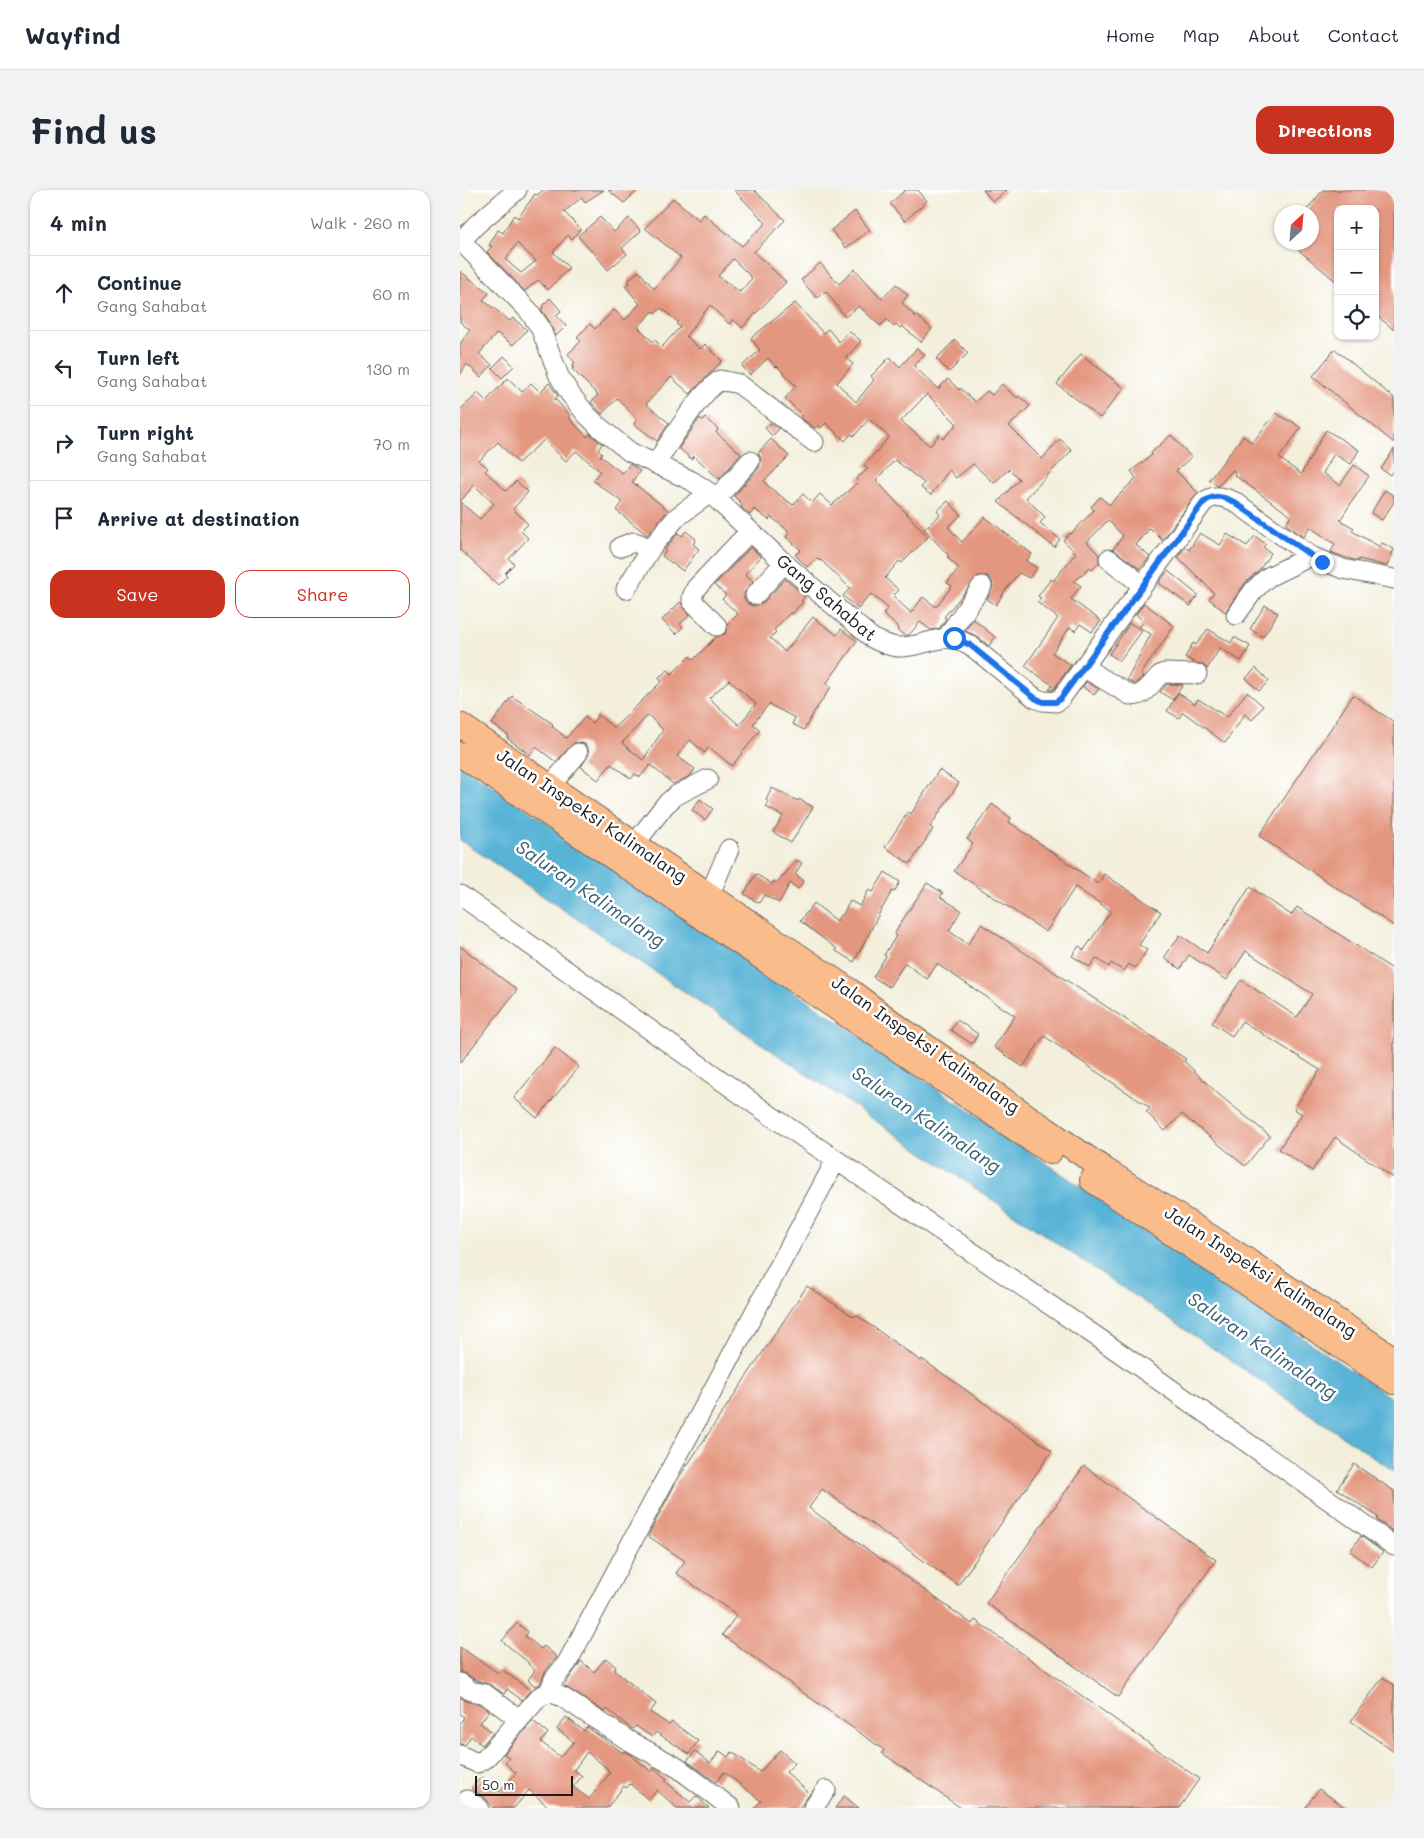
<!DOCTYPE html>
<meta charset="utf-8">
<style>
:root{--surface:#fff;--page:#f2f2f3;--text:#1f2937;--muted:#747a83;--line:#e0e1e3;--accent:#c8321e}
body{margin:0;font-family:Mali,sans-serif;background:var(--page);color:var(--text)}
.controls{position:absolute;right:15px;top:15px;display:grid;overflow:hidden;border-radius:10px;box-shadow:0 1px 4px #0004}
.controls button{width:45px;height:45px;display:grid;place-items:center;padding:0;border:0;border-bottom:1px solid var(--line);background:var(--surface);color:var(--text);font:25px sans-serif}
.compass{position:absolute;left:814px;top:15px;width:45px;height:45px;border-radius:50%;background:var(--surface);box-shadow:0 1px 4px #0004;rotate:26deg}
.scale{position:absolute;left:15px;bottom:12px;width:98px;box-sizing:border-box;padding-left:5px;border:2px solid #1c1c1c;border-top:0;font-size:14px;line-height:18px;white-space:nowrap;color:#1c1c1c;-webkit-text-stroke:4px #fff;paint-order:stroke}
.stop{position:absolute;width:15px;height:15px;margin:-11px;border:4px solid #1a73e8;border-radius:50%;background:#fff}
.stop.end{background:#1a73e8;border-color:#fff;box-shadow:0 1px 5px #0008}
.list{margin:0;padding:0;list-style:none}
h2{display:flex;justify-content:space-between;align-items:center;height:65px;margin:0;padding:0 20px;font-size:21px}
h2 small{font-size:16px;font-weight:400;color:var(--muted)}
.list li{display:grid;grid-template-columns:32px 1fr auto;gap:15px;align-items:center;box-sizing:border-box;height:75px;padding:0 20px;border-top:1px solid var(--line)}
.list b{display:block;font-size:19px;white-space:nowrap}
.list p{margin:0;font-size:16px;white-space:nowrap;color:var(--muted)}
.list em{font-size:16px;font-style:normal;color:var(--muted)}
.actions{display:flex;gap:10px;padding:15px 20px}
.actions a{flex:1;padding:11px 0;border:1px solid var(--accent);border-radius:15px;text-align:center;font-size:18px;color:var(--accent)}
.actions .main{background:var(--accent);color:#fff}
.icon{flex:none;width:28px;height:28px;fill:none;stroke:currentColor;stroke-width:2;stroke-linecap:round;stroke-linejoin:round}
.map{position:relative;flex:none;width:934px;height:1618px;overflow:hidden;border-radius:15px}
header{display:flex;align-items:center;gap:30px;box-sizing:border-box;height:70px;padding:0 25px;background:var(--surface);border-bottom:1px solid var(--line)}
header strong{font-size:24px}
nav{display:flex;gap:28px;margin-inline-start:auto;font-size:18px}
.intro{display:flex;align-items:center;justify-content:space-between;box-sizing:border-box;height:120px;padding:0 30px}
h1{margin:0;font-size:35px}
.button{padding:12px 22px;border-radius:15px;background:var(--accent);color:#fff;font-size:18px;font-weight:700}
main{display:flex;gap:30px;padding:0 30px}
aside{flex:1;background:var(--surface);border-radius:15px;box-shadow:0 1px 4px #0004}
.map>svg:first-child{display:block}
.water{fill:#58b4d6;stroke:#3a6879}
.building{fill:#e49780;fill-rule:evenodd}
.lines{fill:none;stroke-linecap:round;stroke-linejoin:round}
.minor-casing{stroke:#67665f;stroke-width:21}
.major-casing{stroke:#67665f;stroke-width:26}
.minor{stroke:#fff;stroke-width:19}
.major{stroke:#fabc8b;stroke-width:24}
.route{stroke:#1a73e8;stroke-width:6}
.labels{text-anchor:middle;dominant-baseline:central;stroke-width:5;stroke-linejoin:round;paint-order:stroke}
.street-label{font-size:18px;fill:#1c1c1c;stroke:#fff}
.water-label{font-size:19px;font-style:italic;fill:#376070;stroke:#fff}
</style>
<header>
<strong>Wayfind</strong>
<nav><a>Home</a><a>Map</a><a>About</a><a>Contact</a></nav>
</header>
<div class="intro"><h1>Find us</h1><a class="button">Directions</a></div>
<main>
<aside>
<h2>4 min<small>Walk · 260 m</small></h2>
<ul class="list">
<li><svg class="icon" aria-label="ahead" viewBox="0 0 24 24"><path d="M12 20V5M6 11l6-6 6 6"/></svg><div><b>Continue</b><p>Gang Sahabat</p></div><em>60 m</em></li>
<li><svg class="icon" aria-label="left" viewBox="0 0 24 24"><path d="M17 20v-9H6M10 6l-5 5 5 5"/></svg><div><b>Turn left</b><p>Gang Sahabat</p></div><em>130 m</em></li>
<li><svg class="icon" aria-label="right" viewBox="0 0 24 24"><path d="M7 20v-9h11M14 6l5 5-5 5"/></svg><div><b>Turn right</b><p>Gang Sahabat</p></div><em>70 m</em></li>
<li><svg class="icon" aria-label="arrive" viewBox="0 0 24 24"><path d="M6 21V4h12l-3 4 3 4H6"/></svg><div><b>Arrive at destination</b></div></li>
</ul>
<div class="actions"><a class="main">Save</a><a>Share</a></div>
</aside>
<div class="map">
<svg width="934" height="1618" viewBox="0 0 934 1618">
<rect width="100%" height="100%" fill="#fff"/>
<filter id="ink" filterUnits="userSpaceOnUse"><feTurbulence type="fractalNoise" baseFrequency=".02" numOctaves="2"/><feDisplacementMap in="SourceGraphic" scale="10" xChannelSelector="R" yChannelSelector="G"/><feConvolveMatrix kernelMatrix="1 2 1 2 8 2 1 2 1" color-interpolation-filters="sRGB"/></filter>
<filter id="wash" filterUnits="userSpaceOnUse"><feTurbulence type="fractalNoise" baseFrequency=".0096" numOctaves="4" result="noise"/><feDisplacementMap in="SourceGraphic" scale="20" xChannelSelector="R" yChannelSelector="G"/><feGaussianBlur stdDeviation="1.12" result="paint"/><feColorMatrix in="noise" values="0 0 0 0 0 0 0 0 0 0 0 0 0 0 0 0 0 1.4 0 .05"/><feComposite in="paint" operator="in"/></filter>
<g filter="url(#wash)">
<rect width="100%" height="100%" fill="#f3efdb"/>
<path class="water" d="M0 574 934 1210V1281L0 650Z"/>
<g id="blocks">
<path class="building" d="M83 0H144L125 12 122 7 104 22 121 39 112 49 108 45 93 62 109 78 88 100 78 90 65 101 27 62 32 56 29 55 38 40 43 43 54 25 58 28 75 4 77 5ZM57 53 76 71 61 83 46 70Z
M148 0H178L164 13Z
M274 0H294L325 30 294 62 326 92 282 138 273 129 269 134 250 115 226 146 240 159 245 154 262 171 230 204 211 187 186 214 209 233 197 251 174 234 177 229 157 208 142 224 131 212 138 205 112 179 114 177 112 175 115 173 108 164 121 151 117 147 130 134 135 139 154 120 165 130 180 114 165 96 170 92 168 90 179 81 194 99 221 68 185 38 213 8 239 30 244 24 282 56 306 33ZM273 69 292 88 280 102 258 86ZM201 118 218 132 216 134 220 137 202 157 195 150 193 152 178 137 193 121 195 124Z
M445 0H458L467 11 445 31 430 14Z
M523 0H547L533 12Z
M863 0H934V140L915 124V19H878V93L829 52H852V22H845Z
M395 21 410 40 386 58 371 40Z
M140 27 154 42 169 28 181 41 162 58 167 64 148 80 132 60 131 61 118 46Z
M360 73 379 94 395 79 422 109 436 94 448 105 442 113 456 127 457 126 472 139 461 152 442 136 440 138 436 134 434 137 427 130 420 136 399 116 385 127 366 101 357 108 341 90Z
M0 81 29 103 23 110 50 131 53 128 67 140 53 155 37 143 19 164 32 175 21 187 7 174 0 185V154L10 140 0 132Z
M90 108 101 121 96 125 106 136 96 146 89 131 81 119 83 118 82 116Z
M335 113 363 143 368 139 379 152 389 141 401 151 386 168 393 174 377 193 396 212 414 190 411 186 430 167 440 177 457 158 465 165 454 176 478 199 488 189 499 200 500 198 515 212 527 201 532 205 542 194 557 208 559 206 570 216 549 236 582 269 600 249 612 260 566 308 585 327 580 333 600 349 594 357 538 312 559 289 549 279 534 293 513 274 496 288 489 280 471 305 461 298 464 293 435 270 416 290 468 347 442 373 439 371 425 388 439 400 433 406 451 423 463 407 476 417 492 396 487 393 499 378 487 367 489 366 464 339 480 325 477 321 488 311 501 325 488 337 502 352 525 327 572 364 566 371 577 378 569 388 559 383 546 399 536 415 527 409 533 397 532 391 528 386H518L484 427 486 428 480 438 471 440 460 432 449 445H444L437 440 439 438 423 424 428 418 411 404 398 419 383 406 390 398 361 370 360 371 357 368 347 377 335 365 341 360 326 347 330 342 311 327 309 330 294 319 290 325 281 317 282 314 274 306 299 278 301 268 298 263 311 249 329 266 304 291 309 297 333 315 343 304 352 313 360 304 372 315 398 292 396 289 408 279 404 276 429 247 409 229 394 246 391 244 385 251 366 233 361 238 358 235 355 238 341 228 343 226 325 208 336 196 317 176 316 177 308 168 290 185 282 176 300 160 291 148ZM467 204 497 234 483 249 479 245 470 256 441 231Z
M495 150 508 163 489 182 476 169Z
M875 159 934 208V253L853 186Z
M621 164 664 198 640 228 597 194Z
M44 166 54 176 42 188 32 178Z
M48 188 62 202 71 193 80 202 89 193 98 206 95 209 111 226 109 228 127 247 130 244 142 254 138 260 142 264 140 266 162 283 164 282 170 274 180 281 172 292 208 320 187 345 156 320 162 312 135 292 133 290 140 281 116 261 106 271 84 250 58 273 38 252 19 271 28 278 25 281 46 301 56 291 68 302 53 319 68 334 61 341 68 348 49 369 54 374 45 383 47 386 38 395 0 360V220L18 203 26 211ZM14 295 34 314 20 329 0 312Z
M816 223 829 231 830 230 841 238 819 268 841 284 866 240 899 260 891 274 874 264 863 283 880 295 894 275 909 286 880 330 894 338 892 341 920 357 922 353 934 359 927 376 899 369 898 371 887 368 871 362 875 354 850 337 844 347 826 334 831 326 774 285 775 282 773 280 758 296 749 290 783 246 792 253Z
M240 228 243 231 245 228 258 239 256 242 281 264 259 289 234 266 231 269 219 258Z
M310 233 319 239 312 246 305 238Z
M711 245 731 267 716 281 738 303 702 350 690 338 676 355 690 367 680 379 653 359 663 346 648 330 627 352 639 365V373L632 380 630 377 614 391 621 396 611 409 641 431 632 442 620 434 615 441 610 437 592 463 611 475 593 500H589L592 495 565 476 598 428 577 412 581 408 578 406 591 389 593 391 616 363 603 350 610 343 611 344 634 320 631 317 640 307 649 315 676 288 671 281 692 265 691 263Z
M934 259V280L930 285 921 279Z
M925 300 934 306V312L922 330 911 323Z
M226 341 236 349 233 354 239 359 223 381 202 366 206 360 205 359 218 343 222 346Z
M740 343 760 355 767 344 787 356 795 346 806 354 803 357 811 363 799 380 785 393 765 422 749 409 754 403 718 367 725 357 729 360Z
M291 357 301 367 285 384 293 391 284 403V409L288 414 293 416 303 413 325 389 345 406 341 411 343 412 332 424 330 423 314 440 316 442 310 448 325 462 353 427 377 445 381 439 397 451 366 494 371 497 354 522 344 540 332 534 335 528 309 514 293 534 300 540 272 576 249 557 245 563 230 550 217 566 235 579 230 586 213 594 190 575 180 587 175 584 171 589 151 574 138 590 121 577 129 564 128 559 125 554 119 552 114 553 96 572 76 557 70 565 47 548 49 546 32 534 52 506 93 534 92 536 106 548 125 527 132 533 138 525 154 538 202 491 198 488 208 480 212 484 230 466 233 470 256 447 265 444 268 434 278 424 262 409 266 405 254 395ZM269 490 296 514 279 535 249 508ZM188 525 203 540 183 570 162 553Z
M708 381 738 405 730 416 699 393Z
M220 412 230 425 220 434 223 437 216 444 202 430Z
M684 413 714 436 681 484 684 486 674 494 667 490 691 444 679 437 684 432 676 424Z
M805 415 818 423 803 447 790 439Z
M513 429 535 447 529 456 517 446 505 441Z
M670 433 682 441 660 471 649 464Z
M748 439 771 453 774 447 790 456 781 471 760 458 747 479 742 474 735 473 725 467 733 453 736 455Z
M796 478 809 491 799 501 786 488Z
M626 492 639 499 634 505 623 497Z
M707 494 723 495 713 510 700 502Z
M787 502 803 516 792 530 785 524 765 553 723 522 719 528 707 521 718 503 735 514 738 509 767 527Z
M893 505 934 532V736L799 646Z
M479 580 499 593 470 637 473 639 450 674 425 657 448 622 451 624Z
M312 598 338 611 339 609 353 617 331 653 313 642 323 626 306 617 309 612 306 610Z
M240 609 253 619 245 630 232 620Z
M532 614 551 628 549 632 638 694 644 684 701 722 679 755 687 760 675 778 669 774 664 781 651 773 649 777 636 768 630 777 612 766 619 756 624 760 651 721 615 697 586 742 494 681 513 654 507 649Z
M337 670 342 673 335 684 344 691 338 699 330 693 319 713 304 705 299 713 284 704 296 684 312 694 314 691 317 693Z
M425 682 440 692 434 702 432 701 419 724 394 772 376 761 377 759 340 731 354 713 377 731 380 725 382 726 390 711 400 716 409 700 413 702Z
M467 693 483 703 480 707 501 720 489 741 508 754 521 734 726 869 724 871 758 904 810 946 785 976 722 924 705 941 686 922 690 918 584 846 563 877 534 857 555 826 477 774 467 789 445 773 429 797 413 787 426 766 424 765 436 746 434 745 442 731Z
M790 697 831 725 837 717 934 780V988L875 947 852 981 819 959 842 924 834 919 860 880 782 831 772 846 752 833 781 790 837 827 852 804 786 761 767 790 729 765 720 779 704 768 720 745 747 763Z
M0 756 57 800 0 873Z
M497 830 518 844 512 854 491 840Z
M95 858 119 877 77 928 54 908Z
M347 1096 394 1127 396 1125 461 1171 462 1169 592 1261 498 1395 362 1299 349 1318 512 1434 515 1430 739 1589 719 1618H501L422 1563 424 1560 262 1445 277 1425 216 1383 225 1371 188 1346 216 1292Z
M894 1274 934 1301V1342L917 1330 918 1327 877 1299Z
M624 1276 756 1370 658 1507 526 1413Z
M901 1346 923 1362 912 1377 890 1361Z
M57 1433 68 1442 65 1446 81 1459 84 1456 97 1467 85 1482 80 1494 75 1496 68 1490 75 1480 68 1474 69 1473 42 1451Z
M0 1457 38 1483 41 1479 70 1500 62 1510 47 1499 44 1504 31 1495 16 1490 6 1484 0 1482Z
M146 1468 156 1477 154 1480 196 1514 190 1522 209 1535 212 1532 238 1551 229 1564 196 1542 192 1547 176 1536 172 1539 147 1519 145 1522 104 1496 121 1471 134 1482Z
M923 1487 934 1495V1562L891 1531Z
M0 1507 8 1512 20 1514 29 1521 20 1533 33 1543 22 1555 11 1546 5 1555 0 1554V1533L4 1527 0 1524Z
M106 1527 124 1541 127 1537 163 1563 164 1561 170 1564 191 1582 194 1578 207 1589 205 1591 230 1612 236 1606 249 1618H217L197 1600 189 1610 170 1594 166 1598 164 1596 147 1618H90L69 1600 54 1618H33L26 1609 11 1598 22 1587 39 1602 56 1583 45 1573 49 1568 44 1564 73 1531 88 1543 81 1552 100 1567 114 1552 97 1539ZM127 1562 148 1579 147 1581 150 1583 129 1609 113 1597 122 1586 114 1580Z
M320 1560 335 1573 326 1582 350 1604 339 1618H294L301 1611 264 1582 256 1592 227 1571 235 1561 250 1573 260 1561 268 1567 272 1562 300 1582Z
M859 1599 886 1618H845Z
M384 1606 399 1618H375Z"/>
</g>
</g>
<g filter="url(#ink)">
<use href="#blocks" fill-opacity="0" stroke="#67665f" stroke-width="1"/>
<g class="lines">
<g class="minor-casing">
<path id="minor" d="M1 51 69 121 80 137 99 186 110 204 126 224 139 237 170 262 232 291 250 303 324 373 412 448C420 452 432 458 442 457 469 456 482 440 510 455L575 508 583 511 596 512 601 508 743 313C753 304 763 306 775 312L851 366 883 379 934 389
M0 52 16 35 57 0
M195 274C212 250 237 206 260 190L279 194 354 252
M256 309 290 271
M160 357 174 352 180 354 188 362
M649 369 682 395
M166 399 191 358 217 327 250 303
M295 405 324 373
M776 425 794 400 808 387 851 366
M257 436 232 411V407L236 398 290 341
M487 447 522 396
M623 477 670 505C683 509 691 493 700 485L704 483 737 484
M82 606 118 563
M166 665 205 615 215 606 248 589
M0 705 310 925 640 1149 934 1356
M244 718 269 659
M0 1493 11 1501 25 1504 59 1529
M89 1502 94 1489 107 1473 376 970
M0 1565 17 1573 25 1569 79 1507 89 1502 102 1507 166 1549 218 1578 271 1618
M7 1610 19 1618
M353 1618 366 1600"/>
</g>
<g class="major-casing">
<path id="major" d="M0 535 390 801 441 839 645 980 785 1069 934 1169
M0 564 590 962
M632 990 934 1192"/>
</g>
<use href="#minor" class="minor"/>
<use href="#major" class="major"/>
</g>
</g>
<g class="lines" filter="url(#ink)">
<path class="route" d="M494 448 510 455 575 508 583 512H596L601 508 743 313C753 304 763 306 774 312L852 366 862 372"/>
</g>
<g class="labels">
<g class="street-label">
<text transform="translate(367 407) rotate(40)">Gang Sahabat</text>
<text transform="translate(132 625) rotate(34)">Jalan Inspeksi Kalimalang</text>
<text transform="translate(466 854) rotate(35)">Jalan Inspeksi Kalimalang</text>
<text transform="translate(801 1081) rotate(33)">Jalan Inspeksi Kalimalang</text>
</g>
<g class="water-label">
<text transform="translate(131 703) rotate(34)">Saluran Kalimalang</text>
<text transform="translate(467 929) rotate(34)">Saluran Kalimalang</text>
<text transform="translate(803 1155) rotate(34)">Saluran Kalimalang</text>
</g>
</g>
</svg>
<div class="controls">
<button>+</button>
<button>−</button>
<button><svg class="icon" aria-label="locate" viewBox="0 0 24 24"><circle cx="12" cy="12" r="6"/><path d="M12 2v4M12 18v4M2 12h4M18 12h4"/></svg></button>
</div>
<svg class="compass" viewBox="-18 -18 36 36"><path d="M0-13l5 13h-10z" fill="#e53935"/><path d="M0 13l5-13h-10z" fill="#747a83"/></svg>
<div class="scale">50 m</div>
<div class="stop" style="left:494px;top:448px"></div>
<div class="stop end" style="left:862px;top:372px"></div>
</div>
</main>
